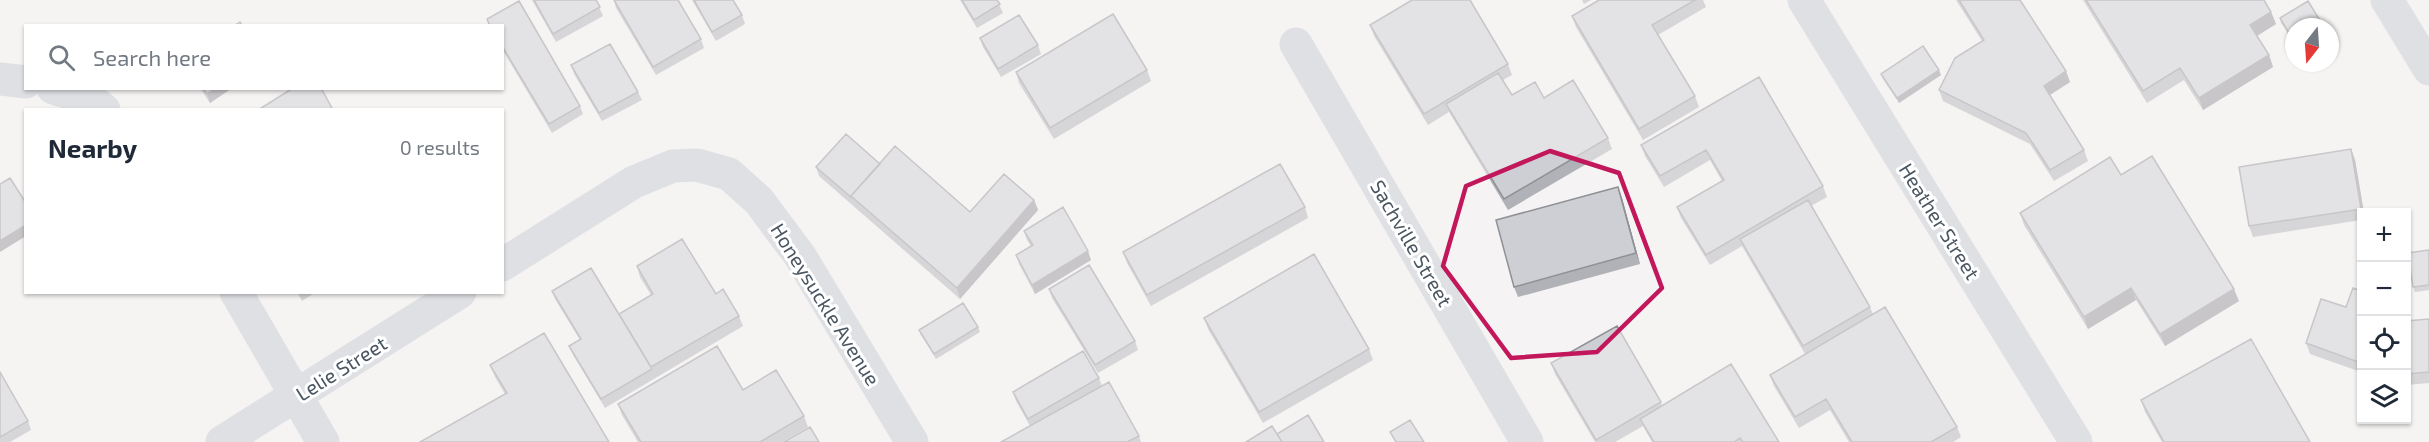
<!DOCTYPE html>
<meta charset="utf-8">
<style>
:root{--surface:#fff;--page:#f2f2f3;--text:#1f2937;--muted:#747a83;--line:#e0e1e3}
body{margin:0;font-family:"Exo 2",sans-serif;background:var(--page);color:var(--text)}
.controls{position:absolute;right:18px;bottom:18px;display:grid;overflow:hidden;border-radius:0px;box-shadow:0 2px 4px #0004}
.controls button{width:54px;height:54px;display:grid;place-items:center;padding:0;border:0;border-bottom:2px solid var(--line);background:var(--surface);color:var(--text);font:30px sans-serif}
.compass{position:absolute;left:2285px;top:18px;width:54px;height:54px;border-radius:50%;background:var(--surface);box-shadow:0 2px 4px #0004;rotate:197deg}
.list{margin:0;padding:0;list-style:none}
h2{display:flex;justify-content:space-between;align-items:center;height:78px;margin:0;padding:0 24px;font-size:26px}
h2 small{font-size:20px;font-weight:400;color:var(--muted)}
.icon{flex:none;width:33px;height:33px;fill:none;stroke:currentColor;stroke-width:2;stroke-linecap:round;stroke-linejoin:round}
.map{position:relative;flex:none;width:2429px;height:442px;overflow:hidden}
.search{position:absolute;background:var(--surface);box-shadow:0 2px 4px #0004;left:24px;top:24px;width:480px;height:66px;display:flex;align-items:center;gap:15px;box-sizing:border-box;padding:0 21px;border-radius:0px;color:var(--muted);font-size:22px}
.panel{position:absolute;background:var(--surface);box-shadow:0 2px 4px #0004;left:24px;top:108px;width:480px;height:186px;border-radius:0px}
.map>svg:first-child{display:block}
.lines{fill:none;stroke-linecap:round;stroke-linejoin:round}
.minor{stroke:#c1cad2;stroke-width:33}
.wall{fill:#b0b2b7}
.shaded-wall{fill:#909195}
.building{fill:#cdcfd5;stroke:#909195;stroke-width:1.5}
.marked{fill:none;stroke:#c2185b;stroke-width:4.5;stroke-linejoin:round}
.labels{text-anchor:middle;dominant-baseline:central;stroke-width:6;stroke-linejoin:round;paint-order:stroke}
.street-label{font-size:20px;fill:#4a5661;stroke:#fff}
</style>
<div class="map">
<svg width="2429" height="442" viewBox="0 0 2429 442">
<rect width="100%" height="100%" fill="#f5f3f3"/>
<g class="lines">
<path class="minor" d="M1804 0 2076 442
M2387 0 2429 69
M1296 44 1527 442
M0 79 26 82
M53 88 92 100 104 110
M502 265 634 182 673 166 697 165 729 174 759 201 800 256 912 442
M236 292 323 442
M222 442 460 292"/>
</g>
<path class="wall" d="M532 0H596L603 16 556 42Z
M614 0 701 39 704 48 656 75 616 8Z
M692 0H733L742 15 745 24 716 41Z
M960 0H997L1003 13 977 28Z
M1582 0H1591L1584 4Z
M1599 0H1703L1706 7 1658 35 1695 96 1699 107 1643 140 1576 27 1572 16Z
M1956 0H2020L2070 82 2050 95 2084 150 2088 161 2054 181 2030 144 1943 101 1939 90 1982 41Z
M2083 0H2264L2271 12 2276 24 2257 36 2269 55 2273 67 2203 110 2184 80 2147 103Z
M519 1 580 106 583 114 552 133 502 49V26H489L487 19Z
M2280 18 2294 27V43L2281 23Z
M1370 25 1508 64 1512 75 1503 80 1512 95 1544 98 1608 138 1612 149 1508 210 1449 112 1428 125 1374 36Z
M980 38 1038 45 1041 54 1001 77 983 47Z
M571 65 638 92 642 100 602 121 574 74Z
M1147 70 1151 81 1054 139 1019 83 1016 72Z
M1881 74 1941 75 1899 103 1883 79Z
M1759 77 1823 186 1827 197 1811 206 1870 307 1873 314 1957 427 1961 437 1953 442H1849L1830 410 1799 428 1774 386 1770 375 1805 354 1742 246 1710 265 1681 218 1677 207 1722 181 1710 160 1664 187 1645 156 1641 145Z
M200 88H232L210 103Z
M2351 149 2355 160 2364 213H2361V220L2253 237 2249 226Z
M880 164 970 212 1034 200 1038 210 960 299 819 176 816 167Z
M2121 175 2239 301 2165 346 2136 300 2088 329 2024 225 2020 213Z
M1618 187 1622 198 1640 264 1518 297 1514 287Z
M1305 207 1308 218 1151 306 1127 263 1123 252Z
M1024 231 1091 260 1035 294 1019 264 1016 255 1031 246 1027 240Z
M2429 250V290L2415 292 2413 287Z
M637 266 716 294 739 316 743 326 605 408 573 355 569 346 580 340 555 299 552 291 620 315 651 295 640 277Z
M1049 289 1135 341 1138 350 1098 373 1052 298Z
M2361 291V372L2310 354 2306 343 2346 307Z
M297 292H316L302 301Z
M1204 318 1369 349 1373 360 1263 423 1208 329Z
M2429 319V383L2406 385V321Z
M978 327 980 332 936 359 921 335 919 330Z
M1551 363 1661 402 1662 405 1779 442H1652L1643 426 1615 442H1595L1555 374Z
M490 365 609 442 505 394 495 377Z
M0 372 28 421 31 430 10 442H0Z
M1099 378 1102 386 1139 436 1141 442H1001L1030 426 1016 401 1013 392Z
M743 390 804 416 808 427 782 442H638L622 415 618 404Z
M2141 400 2310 442H2162L2145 412Z"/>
<path class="shaded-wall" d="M2271 12 2276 24 2255 37 2250 25Z
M2269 55 2273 67 2203 110 2199 98Z
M1939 70 1941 75 1899 103 1897 98Z
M2066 71 2070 82 2048 96 2044 86Z
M216 88H232L210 103 207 94Z
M2351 149 2355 160 2364 213H2363L2361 209Z
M1618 187 1622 198 1640 264 1636 253Z
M1034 200 1038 210 960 299 957 288Z
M26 225V236L0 252V241Z
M1088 251 1091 260 1035 294 1032 285Z
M2131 288 2136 300 2088 329 2084 317Z
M2234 289 2239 301 2165 346 2160 334Z"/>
<path class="building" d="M534 0H596L600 7 553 34Z
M614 0H678L701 39 653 67Z
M694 0H733L742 15 712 32Z
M962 0H997L1000 4 974 20Z
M1412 0H1470L1508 64 1424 114 1370 25Z
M1599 0H1695L1652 25 1695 96 1639 129 1572 16Z
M1959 0H2020L2066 71 2044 86 2084 150 2050 170 2026 133 1939 90 1955 58 1984 40Z
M2086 0H2264L2271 12 2250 25 2269 55 2199 98 2180 68 2143 91Z
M519 1 580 106 549 124 502 46V26H490L487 19Z
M2308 1 2324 27H2294V41L2280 18Z
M1113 14 1147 70 1050 128 1016 72Z
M1019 15 1038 45 998 69 980 38Z
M240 22 242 26H234Z
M610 44 638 92 599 113 571 65Z
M1923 46 1939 70 1897 98 1881 74Z
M1498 73 1512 95 1535 82 1544 98 1573 80 1608 138 1504 199 1446 104Z
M1759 77 1823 186 1706 255 1677 207 1724 180 1706 150 1660 176 1641 145Z
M203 88H216L207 94Z
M293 88H321L333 110H258Z
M846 134 880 164 851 196 852 198 816 167Z
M895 146 970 212 1004 174 1034 200 957 288 851 196Z
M2351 149 2361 209 2249 226 2239 167Z
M2152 156 2234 289 2160 334 2131 288 2084 317 2020 213 2110 157 2121 175Z
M1280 164 1305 207 1147 295 1123 252Z
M10 178 26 203V225L0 241V184Z
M1618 187 1636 253 1514 287 1496 220Z
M1808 200 1870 307 1803 346 1740 239Z
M1063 207 1088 251 1032 285 1016 255 1033 245 1024 231Z
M682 239 716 294 723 289 739 316 651 367 619 314 653 294 637 266Z
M2429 250V285L2413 287 2408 253Z
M1314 254 1369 349 1259 412 1204 318Z
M1089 265 1135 341 1095 365 1049 289Z
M591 268 652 369 601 399 569 346 581 339 552 291Z
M2353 288 2361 291V363L2306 343 2321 299 2346 307Z
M963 303 978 327 934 354 919 330Z
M1885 307 1957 427 1931 442H1852L1826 399 1795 417 1770 375Z
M2429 319V372L2406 374V321Z
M1617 326 1661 402 1596 440 1551 363Z
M544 333 609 442H420L507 393 490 365Z
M2251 339 2310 442H2164L2141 400Z
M717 346 743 390 776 370 804 416 760 442H641L618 404Z
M1083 351 1099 378 1028 419 1013 392Z
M1731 364 1779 442H1743L1740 438 1734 442H1654L1640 419Z
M0 372 28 421 0 437Z
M1109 382 1139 436 1127 442H1001Z
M1308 415 1324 442H1282L1277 434Z
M1410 420 1424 442H1396L1390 432Z
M1272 426 1282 442H1246Z
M810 427 819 442H784Z"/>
<path d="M0 0H2429V442H0ZM1550 151 1619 173 1662 288 1597 352 1511 358 1443 266 1466 186Z" fill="#f5f3f3" fill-opacity=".55" fill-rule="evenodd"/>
<path class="marked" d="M1550 151 1619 173 1662 288 1597 352 1511 358 1443 266 1466 186Z"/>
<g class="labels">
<g class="street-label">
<text transform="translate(1940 221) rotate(58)">Heather Street</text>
<text transform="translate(1412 243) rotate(60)">Sachville Street</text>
<text transform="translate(826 304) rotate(58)">Honeysuckle Avenue</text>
<text transform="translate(341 368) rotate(-32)">Lelie Street</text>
</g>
</g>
</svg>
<div class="controls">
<button>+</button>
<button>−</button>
<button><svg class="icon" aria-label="locate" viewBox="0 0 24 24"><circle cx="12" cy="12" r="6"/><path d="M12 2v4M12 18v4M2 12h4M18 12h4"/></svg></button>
<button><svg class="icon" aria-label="layers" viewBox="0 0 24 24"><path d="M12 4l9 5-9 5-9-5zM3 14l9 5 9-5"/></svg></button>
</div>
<svg class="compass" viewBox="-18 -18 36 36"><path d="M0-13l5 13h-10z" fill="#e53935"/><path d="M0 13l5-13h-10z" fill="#747a83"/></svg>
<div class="search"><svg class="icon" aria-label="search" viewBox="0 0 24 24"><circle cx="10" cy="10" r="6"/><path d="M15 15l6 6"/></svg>Search here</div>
<section class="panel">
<h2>Nearby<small>0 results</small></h2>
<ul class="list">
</ul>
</section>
</div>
